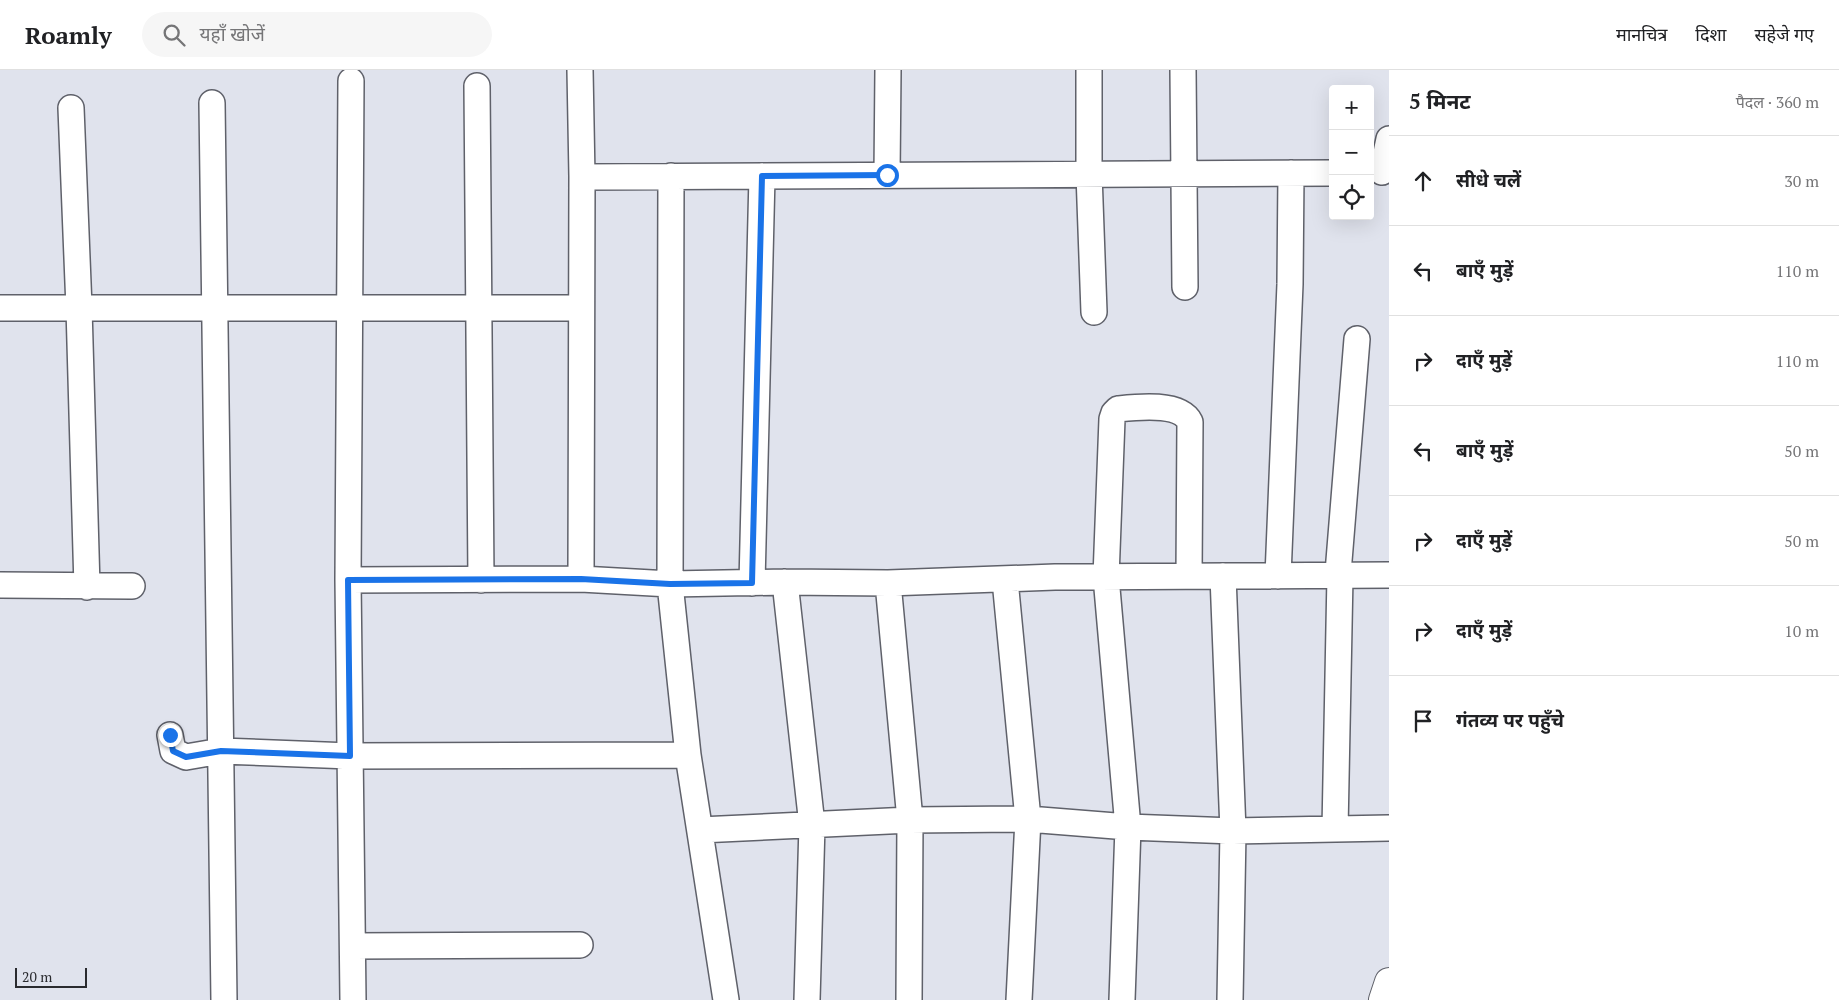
<!DOCTYPE html>
<html lang="hi">
<meta charset="utf-8">
<style>
:root{--surface:#fff;--page:#f6f6f6;--text:#202124;--muted:#757577;--line:#e0e0e0}
body{margin:0;font-family:"PT Serif","Noto Sans Devanagari",serif;background:var(--page);color:var(--text)}
.controls{position:absolute;right:15px;top:15px;display:grid;overflow:hidden;border-radius:5px;box-shadow:0 5px 20px #0002}
.controls button{width:45px;height:45px;display:grid;place-items:center;padding:0;border:0;border-bottom:1px solid var(--line);background:var(--surface);color:var(--text);font:25px sans-serif}
.scale{position:absolute;left:15px;bottom:12px;width:72px;box-sizing:border-box;padding-left:5px;border:2px solid #2a2b2f;border-top:0;font-size:14px;line-height:18px;white-space:nowrap;color:#2a2b2f;-webkit-text-stroke:4px #e0e3ed;paint-order:stroke}
.stop{position:absolute;width:15px;height:15px;margin:-11px;border:4px solid #1a73e8;border-radius:50%;background:#fff}
.stop.end{background:#1a73e8;border-color:#fff;box-shadow:0 1px 5px #0008}
.list{margin:0;padding:0;list-style:none}
h2{display:flex;justify-content:space-between;align-items:center;height:65px;margin:0;padding:0 20px;font-size:21px}
h2 small{font-size:16px;font-weight:400;color:var(--muted)}
.list li{display:grid;grid-template-columns:32px 1fr auto;gap:15px;align-items:center;box-sizing:border-box;height:90px;padding:0 20px;border-top:1px solid var(--line)}
.list b{display:block;font-size:19px;white-space:nowrap}
.list em{font-size:16px;font-style:normal;color:var(--muted)}
.icon{flex:none;width:28px;height:28px;fill:none;stroke:currentColor;stroke-width:2;stroke-linecap:round;stroke-linejoin:round}
.map{position:relative;flex:none;width:1389px;height:930px;overflow:hidden}
header{display:flex;align-items:center;gap:30px;box-sizing:border-box;height:70px;padding:0 25px;background:var(--surface);border-bottom:1px solid var(--line)}
header strong{font-size:24px}
nav{display:flex;gap:28px;margin-inline-start:auto;font-size:18px}
.search{width:350px;height:45px;background:var(--page);display:flex;align-items:center;gap:12px;box-sizing:border-box;padding:0 18px;border-radius:28px;color:var(--muted);font-size:19px}
main{display:flex}
aside{flex:1;background:var(--surface)}
.map>svg:first-child{display:block}
.lines{fill:none;stroke-linecap:round;stroke-linejoin:round}
.street-casing{stroke:#5f616a;stroke-width:28}
.secondary-casing{stroke:#5f616a;stroke-width:30}
.street{stroke:#fff;stroke-width:25}
.secondary{stroke:#fff;stroke-width:28}
.route{stroke:#1a73e8;stroke-width:6}
</style>
<header>
<strong>Roamly</strong>
<div class="search"><svg class="icon" aria-label="search" viewBox="0 0 24 24"><circle cx="10" cy="10" r="6"/><path d="M15 15l6 6"/></svg>यहाँ खोजें</div>
<nav><a>मानचित्र</a><a>दिशा</a><a>सहेजे गए</a></nav>
</header>
<main>
<div class="map">
<svg width="1389" height="930" viewBox="0 0 1389 930">
<rect width="100%" height="100%" fill="#e0e3ed"/>
<g class="lines">
<g class="street-casing">
<path id="street" d="M580 0 582 107 581 509
M1089 0V104L1094 242
M1183 0 1185 217
M351 11 348 510 353 930
M477 16 481 510
M212 33 224 930
M71 38 79 238 87 517
M1382 102 1389 69
M887 105 888 0
M671 106 670 514 688 685 726 930
M582 107 1333 103
M0 238H581
M1223 506 1233 761 1230 930
M1278 506 1290 214 1291 103
M348 510 581 509 670 514 785 512 888 513 1055 507 1389 505
M1005 510 1028 749 1019 930
M785 512 812 755 807 930
M752 513 762 106
M888 513 910 750 909 930
M0 515 132 516
M170 665 173 681 186 687 221 681 350 686 688 685
M1335 759 1340 506 1338 503 1357 269
M700 760 910 750 1028 749 1128 757 1233 761 1389 758
M353 876 580 875
M1122 930 1128 757 1106 507 1112 349 1114 343 1118 339C1137 337 1180 332 1190 352L1189 506"/>
</g>
<g class="secondary-casing">
<path id="secondary" d="M1383 930 1389 912"/>
</g>
<use href="#street" class="street"/>
<use href="#secondary" class="secondary"/>
</g>
<g class="lines">
<path class="route" d="M170 665 173 681 186 687 221 681 350 686 348 510 581 509 670 514 752 513 762 106 887 105"/>
</g>
</svg>
<div class="controls">
<button>+</button>
<button>−</button>
<button><svg class="icon" aria-label="locate" viewBox="0 0 24 24"><circle cx="12" cy="12" r="6"/><path d="M12 2v4M12 18v4M2 12h4M18 12h4"/></svg></button>
</div>
<div class="scale">20 m</div>
<div class="stop" style="left:887px;top:105px"></div>
<div class="stop end" style="left:170px;top:665px"></div>
</div>
<aside>
<h2>5 मिनट<small>पैदल · 360 m</small></h2>
<ul class="list">
<li><svg class="icon" aria-label="ahead" viewBox="0 0 24 24"><path d="M12 20V5M6 11l6-6 6 6"/></svg><div><b>सीधे चलें</b></div><em>30 m</em></li>
<li><svg class="icon" aria-label="left" viewBox="0 0 24 24"><path d="M17 20v-9H6M10 6l-5 5 5 5"/></svg><div><b>बाएँ मुड़ें</b></div><em>110 m</em></li>
<li><svg class="icon" aria-label="right" viewBox="0 0 24 24"><path d="M7 20v-9h11M14 6l5 5-5 5"/></svg><div><b>दाएँ मुड़ें</b></div><em>110 m</em></li>
<li><svg class="icon" aria-label="left" viewBox="0 0 24 24"><path d="M17 20v-9H6M10 6l-5 5 5 5"/></svg><div><b>बाएँ मुड़ें</b></div><em>50 m</em></li>
<li><svg class="icon" aria-label="right" viewBox="0 0 24 24"><path d="M7 20v-9h11M14 6l5 5-5 5"/></svg><div><b>दाएँ मुड़ें</b></div><em>50 m</em></li>
<li><svg class="icon" aria-label="right" viewBox="0 0 24 24"><path d="M7 20v-9h11M14 6l5 5-5 5"/></svg><div><b>दाएँ मुड़ें</b></div><em>10 m</em></li>
<li><svg class="icon" aria-label="arrive" viewBox="0 0 24 24"><path d="M6 21V4h12l-3 4 3 4H6"/></svg><div><b>गंतव्य पर पहुँचे</b></div></li>
</ul>
</aside>
</main>
